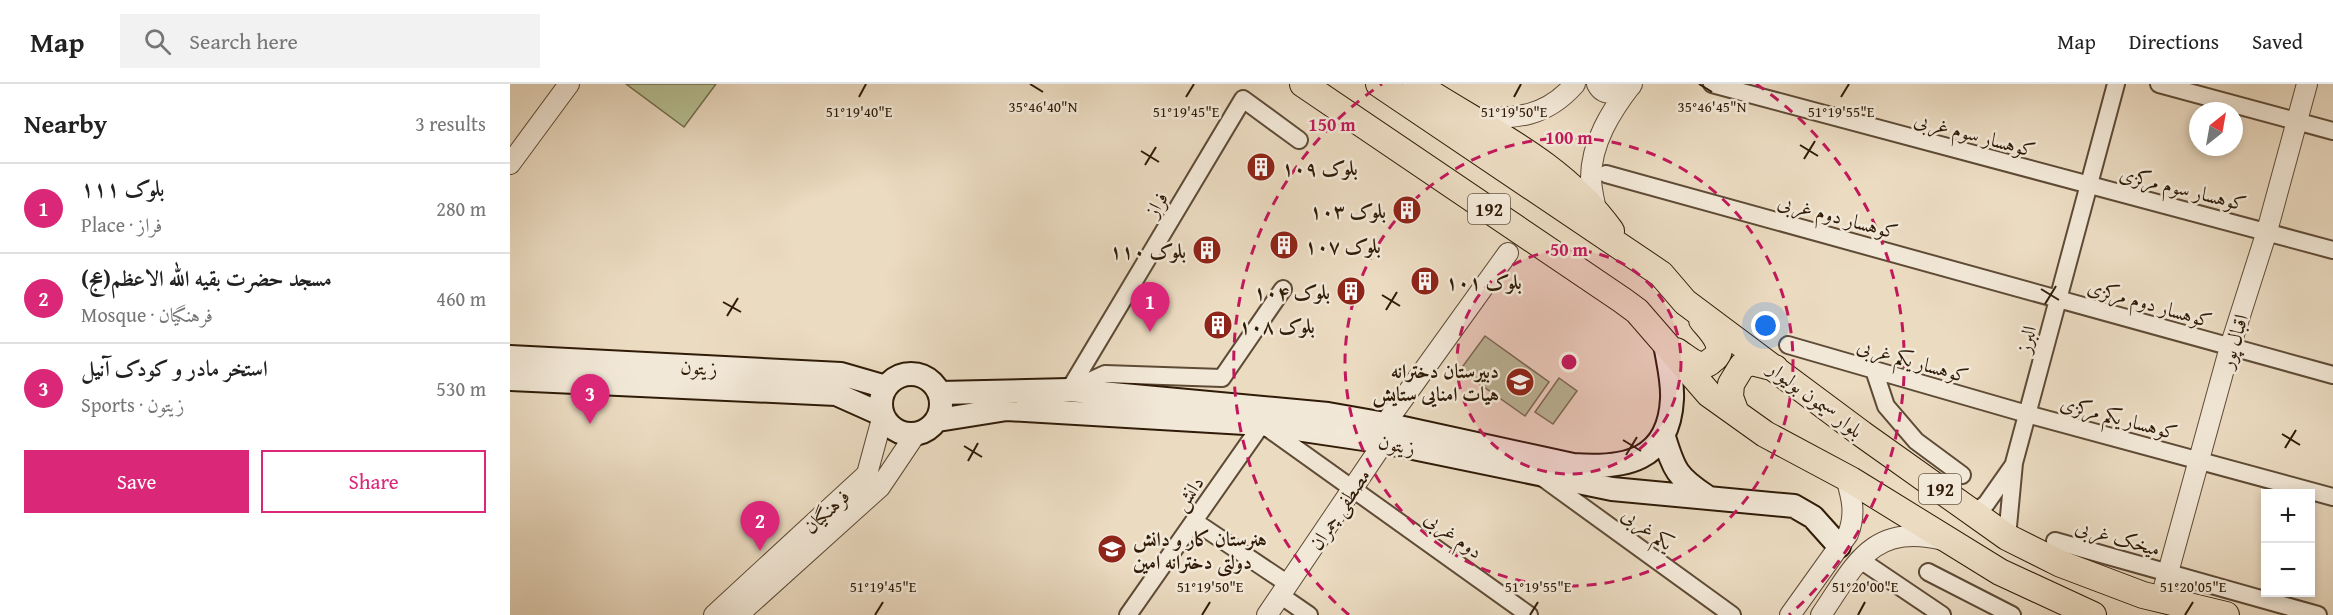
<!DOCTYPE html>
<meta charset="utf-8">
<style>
:root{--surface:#fff;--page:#f2f2f2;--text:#222;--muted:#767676;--line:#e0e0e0;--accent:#db2777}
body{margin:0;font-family:"Gentium Book Plus",Amiri,serif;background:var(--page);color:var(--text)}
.controls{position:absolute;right:18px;bottom:18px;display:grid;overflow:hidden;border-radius:0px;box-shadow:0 3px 9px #0003}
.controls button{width:54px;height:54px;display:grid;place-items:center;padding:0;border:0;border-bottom:2px solid var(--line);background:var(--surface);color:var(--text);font:30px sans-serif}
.compass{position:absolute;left:1679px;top:18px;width:54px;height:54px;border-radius:50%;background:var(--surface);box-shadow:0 3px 9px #0003;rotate:31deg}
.you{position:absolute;left:1256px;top:242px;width:21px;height:21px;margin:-15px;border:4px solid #fff;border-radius:50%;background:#1a73e8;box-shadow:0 0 0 9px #1a73e833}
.badge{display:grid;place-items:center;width:39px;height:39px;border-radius:50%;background:var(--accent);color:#fff;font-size:20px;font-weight:700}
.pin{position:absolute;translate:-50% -50px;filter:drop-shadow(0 2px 3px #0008)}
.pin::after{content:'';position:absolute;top:32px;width:21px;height:18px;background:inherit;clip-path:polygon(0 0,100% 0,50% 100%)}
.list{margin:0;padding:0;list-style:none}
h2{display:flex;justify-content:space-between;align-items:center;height:78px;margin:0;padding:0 24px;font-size:26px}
h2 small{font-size:20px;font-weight:400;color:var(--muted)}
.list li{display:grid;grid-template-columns:39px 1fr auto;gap:18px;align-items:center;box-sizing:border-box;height:90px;padding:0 24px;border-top:2px solid var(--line)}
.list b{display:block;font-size:22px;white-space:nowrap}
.list p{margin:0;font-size:20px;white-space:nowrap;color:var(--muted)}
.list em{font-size:20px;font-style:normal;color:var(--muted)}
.actions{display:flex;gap:12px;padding:18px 24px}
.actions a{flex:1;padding:14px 0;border:2px solid var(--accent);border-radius:0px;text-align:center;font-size:21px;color:var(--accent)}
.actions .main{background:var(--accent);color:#fff}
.icon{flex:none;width:33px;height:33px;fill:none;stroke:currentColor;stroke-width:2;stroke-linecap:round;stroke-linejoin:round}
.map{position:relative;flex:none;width:1823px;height:531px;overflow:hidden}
header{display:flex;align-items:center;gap:36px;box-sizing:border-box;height:84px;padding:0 30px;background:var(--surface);border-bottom:2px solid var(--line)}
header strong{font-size:28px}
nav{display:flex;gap:33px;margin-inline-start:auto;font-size:21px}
.search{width:420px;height:54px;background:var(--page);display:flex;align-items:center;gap:15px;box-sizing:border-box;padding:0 21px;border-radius:0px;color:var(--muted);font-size:22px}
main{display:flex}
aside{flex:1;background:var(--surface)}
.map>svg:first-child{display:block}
.pitch{fill:#b6c094;stroke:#726e4e;stroke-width:1.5}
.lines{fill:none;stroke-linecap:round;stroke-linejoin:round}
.minor-casing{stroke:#5e4b36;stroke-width:20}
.tertiary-casing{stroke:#5e4b36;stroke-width:22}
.secondary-casing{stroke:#2f1b07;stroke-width:26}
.primary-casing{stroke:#2f1b07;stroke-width:28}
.minor{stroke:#f2e8d7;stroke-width:16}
.tertiary{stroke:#f2e8d7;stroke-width:20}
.secondary{stroke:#f2e8d7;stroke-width:22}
.primary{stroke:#ebdbc1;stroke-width:26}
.ticks{fill:none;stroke:#2f1b07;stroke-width:2}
.ring{fill:none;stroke:#c2185b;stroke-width:3;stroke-dasharray:10 8}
.labels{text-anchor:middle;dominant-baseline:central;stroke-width:5;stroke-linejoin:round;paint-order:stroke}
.shield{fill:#f2e8d7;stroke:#6a5845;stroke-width:1.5}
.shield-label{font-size:18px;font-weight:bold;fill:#2f1b07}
.street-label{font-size:20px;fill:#2f1b07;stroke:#f2e8d7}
.poi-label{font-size:20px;font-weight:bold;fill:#2f1b07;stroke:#f2e8d7;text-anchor:start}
.ticks-label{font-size:15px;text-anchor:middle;fill:#2f1b07;stroke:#f2e8d7;stroke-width:5;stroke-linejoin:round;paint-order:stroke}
.centre{fill:#c2185b;stroke:#f2e8d7;stroke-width:3}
.ring-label{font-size:18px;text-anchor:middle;font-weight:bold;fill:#c2185b;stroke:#f2e8d7;stroke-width:5;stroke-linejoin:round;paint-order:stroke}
</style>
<header>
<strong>Map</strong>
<div class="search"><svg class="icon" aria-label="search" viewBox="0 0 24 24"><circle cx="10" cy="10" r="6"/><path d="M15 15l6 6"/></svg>Search here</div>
<nav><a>Map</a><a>Directions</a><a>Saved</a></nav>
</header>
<main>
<aside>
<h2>Nearby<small>3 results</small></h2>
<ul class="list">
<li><span class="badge">1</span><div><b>بلوک ۱۱۱</b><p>Place · فراز</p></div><em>280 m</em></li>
<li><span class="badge">2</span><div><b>مسجد حضرت بقیه الله الاعظم(عج)</b><p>Mosque · فرهنگیان</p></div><em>460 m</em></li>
<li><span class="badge">3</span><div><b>استخر مادر و کودک آنیل</b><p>Sports · زیتون</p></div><em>530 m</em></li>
</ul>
<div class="actions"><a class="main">Save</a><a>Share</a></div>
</aside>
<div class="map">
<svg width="1823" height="531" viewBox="0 0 1823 531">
<rect width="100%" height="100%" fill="#ebdbc1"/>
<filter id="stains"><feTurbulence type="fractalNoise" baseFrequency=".00333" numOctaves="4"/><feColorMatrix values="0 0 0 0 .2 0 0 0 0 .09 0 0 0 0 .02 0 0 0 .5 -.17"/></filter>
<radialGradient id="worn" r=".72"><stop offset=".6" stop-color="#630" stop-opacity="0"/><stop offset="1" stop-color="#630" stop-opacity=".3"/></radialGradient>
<path class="pitch" d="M116 0H206L174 43Z
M975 252 1039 298 1015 332 950 286Z
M1049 294 1067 307 1043 340 1025 328Z"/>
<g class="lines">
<g class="minor-casing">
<path id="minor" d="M1202 0 1823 166
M1649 0 1823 47
M1096 90 1823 291
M1278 261 1517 330 1823 413
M1364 286 1376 322 1406 357 1452 391
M559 306 733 15 789 56
M560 306 595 290 712 294 773 205
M1033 394 1222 531
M1463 429 1476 420 1502 383
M684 437 778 500
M1497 453 1504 379 1606 0
M1545 457 1808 531
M1349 475 1432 531
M1418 488 1502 531
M770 511 799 531
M618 531 752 340 1019 531"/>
</g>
<g class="tertiary-casing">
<path id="tertiary" d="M1087 0C1095 15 1107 7 1121 2
M962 34C1005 34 1034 35 1065 0
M0 80 59 0
M1086 126C1084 116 1081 104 1081 94 1081 59 1101 27 1122 0
M1651 514 1720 263 1757 147 1797 0
M204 531 357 390 373 331
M228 531 370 403 405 351
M757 531 874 358 875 340 998 169
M1280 531 1338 450C1346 430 1342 414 1336 394
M1311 531C1345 481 1362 438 1433 456"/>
</g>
<g class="secondary-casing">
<path id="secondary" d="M0 273 331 290 376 303
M371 320a30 30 0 1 1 60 0a30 30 0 1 1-60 0Z
M0 295 326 310 373 331
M430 309 559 306 818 330 875 340 1063 381C1115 385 1159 377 1162 315 1163 297 1158 278 1155 260
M428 336 497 325 752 340 874 358 1102 405 1284 422 1303 433 1329 462
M1154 353C1164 386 1167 393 1196 412"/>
</g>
<g class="primary-casing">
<path id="primary" d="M793 0 1112 216 1127 227 1199 310 1255 350 1341 396 1490 488 1583 531
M869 0 1151 190 1175 218 1352 350 1497 453 1551 480 1633 511 1716 531
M906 0C976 46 1051 77 1101 147
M1166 267C1173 271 1180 278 1187 280 1192 282 1198 280 1201 277 1220 264 1201 247 1192 236
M1226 329 1220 313 1221 300 1232 282 1241 278 1265 284"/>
</g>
<use href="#minor" class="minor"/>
<use href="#tertiary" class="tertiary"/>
<use href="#secondary" class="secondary"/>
<use href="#primary" class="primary"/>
</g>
<path class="ticks" d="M520 0 533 8M1189 0 1202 8M349 13 356 0M676 13 684 0M1004 13 1011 0M1331 13 1339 0M1290 61 1308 72M631 67 649 78M1294 75 1305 57M635 81 646 63M1531 205 1549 216M872 211 890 222M213 218 231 228M1535 220 1546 202M876 226 887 208M217 232 228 214M1772 350 1790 361M1113 356 1131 367M454 362 472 373M1775 364 1786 346M1116 371 1127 353M458 377 468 359M365 531 373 518M692 531 700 518M1020 531 1028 518M1348 531 1355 518M1675 531 1683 518"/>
<circle cx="1059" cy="278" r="112" fill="#c2185b" fill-opacity=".12"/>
<g class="ring">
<circle cx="1059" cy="278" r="112"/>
<circle cx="1059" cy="278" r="224"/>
<path d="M839 531A335 335 0 0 1 872 0M1246 0A335 335 0 0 1 1279 531"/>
</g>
<defs>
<g id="building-disc" transform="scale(1.5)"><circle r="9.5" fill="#8f2418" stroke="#f2e8d7"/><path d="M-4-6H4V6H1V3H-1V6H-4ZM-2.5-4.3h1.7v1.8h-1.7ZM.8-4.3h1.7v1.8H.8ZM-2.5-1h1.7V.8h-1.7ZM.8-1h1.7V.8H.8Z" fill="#fff"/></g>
<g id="school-disc" transform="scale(1.5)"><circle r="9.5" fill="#8f2418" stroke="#f2e8d7"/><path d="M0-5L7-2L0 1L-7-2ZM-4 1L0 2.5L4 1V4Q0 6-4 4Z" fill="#fff"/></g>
</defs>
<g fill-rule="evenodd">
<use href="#building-disc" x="751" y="83"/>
<use href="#building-disc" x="897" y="126"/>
<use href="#building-disc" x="774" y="161"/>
<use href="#building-disc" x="697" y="166"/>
<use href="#building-disc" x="915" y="197"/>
<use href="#building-disc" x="841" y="207"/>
<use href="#building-disc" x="708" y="241"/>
<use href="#school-disc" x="1010" y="298"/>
<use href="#school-disc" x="602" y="465"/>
</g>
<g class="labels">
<g class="shield">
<rect x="958" y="110" width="42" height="30" rx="4.5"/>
<rect x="1409" y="390" width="42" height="30" rx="4.5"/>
</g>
<g class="shield-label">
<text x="979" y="125">192</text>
<text x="1430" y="405">192</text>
</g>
<g class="street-label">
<text transform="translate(1465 50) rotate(15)">کوهسار سوم غربی</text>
<text transform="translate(1673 104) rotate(14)">کوهسار سوم مرکزی</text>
<text transform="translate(646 120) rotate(-59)">فراز</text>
<text transform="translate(1328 132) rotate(15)">کوهسار دوم غربی</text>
<text transform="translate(1640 219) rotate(16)">کوهسار دوم مرکزی</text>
<text transform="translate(1516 255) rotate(-75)">البرز</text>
<text transform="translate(1723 257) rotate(-73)">اقبال پور</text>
<text transform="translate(1403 276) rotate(16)">کوهسار یکم غربی</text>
<text transform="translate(189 283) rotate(3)">زیتون</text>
<text transform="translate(1306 315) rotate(37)">بلوار سیمون بولیوار</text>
<text transform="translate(1609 333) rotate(15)">کوهسار یکم مرکزی</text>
<text transform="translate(887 360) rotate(11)">زیتون</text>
<text transform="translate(678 409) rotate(-55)">دانش</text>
<text transform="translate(829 425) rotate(-56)">مصطفی چمران</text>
<text transform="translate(316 427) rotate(-43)">فرهنگیان</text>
<text transform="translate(1138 444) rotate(36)">یکم غربی</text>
<text transform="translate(944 450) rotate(36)">دوم غربی</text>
<text transform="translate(1608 453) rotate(16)">میخک غربی</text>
</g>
<g class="poi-label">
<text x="772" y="83">بلوک ۱۰۹</text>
<text x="876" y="126" text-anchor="end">بلوک ۱۰۳</text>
<text x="795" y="161">بلوک ۱۰۷</text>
<text x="676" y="166" text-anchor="end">بلوک ۱۱۰</text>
<text x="936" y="197">بلوک ۱۰۱</text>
<text x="820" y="207" text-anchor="end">بلوک ۱۰۴</text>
<text x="729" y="241">بلوک ۱۰۸</text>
<text x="989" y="286" text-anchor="end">دبیرستان دخترانه<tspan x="989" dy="23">هیات امنایی ستایش</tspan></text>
<text x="623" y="454">هنرستان کار و دانش<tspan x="623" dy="23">دولتی دخترانه امین</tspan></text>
</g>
</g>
<g class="ticks-label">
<text x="533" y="28">35°46'40"N</text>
<text x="1202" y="28">35°46'45"N</text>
<text x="349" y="33">51°19'40"E</text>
<text x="676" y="33">51°19'45"E</text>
<text x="1004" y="33">51°19'50"E</text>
<text x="1331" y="33">51°19'55"E</text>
<text x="373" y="508">51°19'45"E</text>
<text x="700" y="508">51°19'50"E</text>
<text x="1028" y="508">51°19'55"E</text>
<text x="1355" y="508">51°20'00"E</text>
<text x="1683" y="508">51°20'05"E</text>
</g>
<circle cx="1059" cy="278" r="9" class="centre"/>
<g class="ring-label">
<text x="822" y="47">150 m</text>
<text x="1059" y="60">100 m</text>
<text x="1059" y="172">50 m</text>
</g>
<rect width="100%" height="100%" filter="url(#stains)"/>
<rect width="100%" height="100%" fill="url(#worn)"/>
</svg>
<div class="controls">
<button>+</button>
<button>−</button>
</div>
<svg class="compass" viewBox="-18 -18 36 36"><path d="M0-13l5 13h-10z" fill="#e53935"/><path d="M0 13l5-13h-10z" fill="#767676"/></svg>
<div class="you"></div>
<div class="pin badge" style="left:640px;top:248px">1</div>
<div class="pin badge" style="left:250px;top:467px">2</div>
<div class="pin badge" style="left:80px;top:340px">3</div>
</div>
</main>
